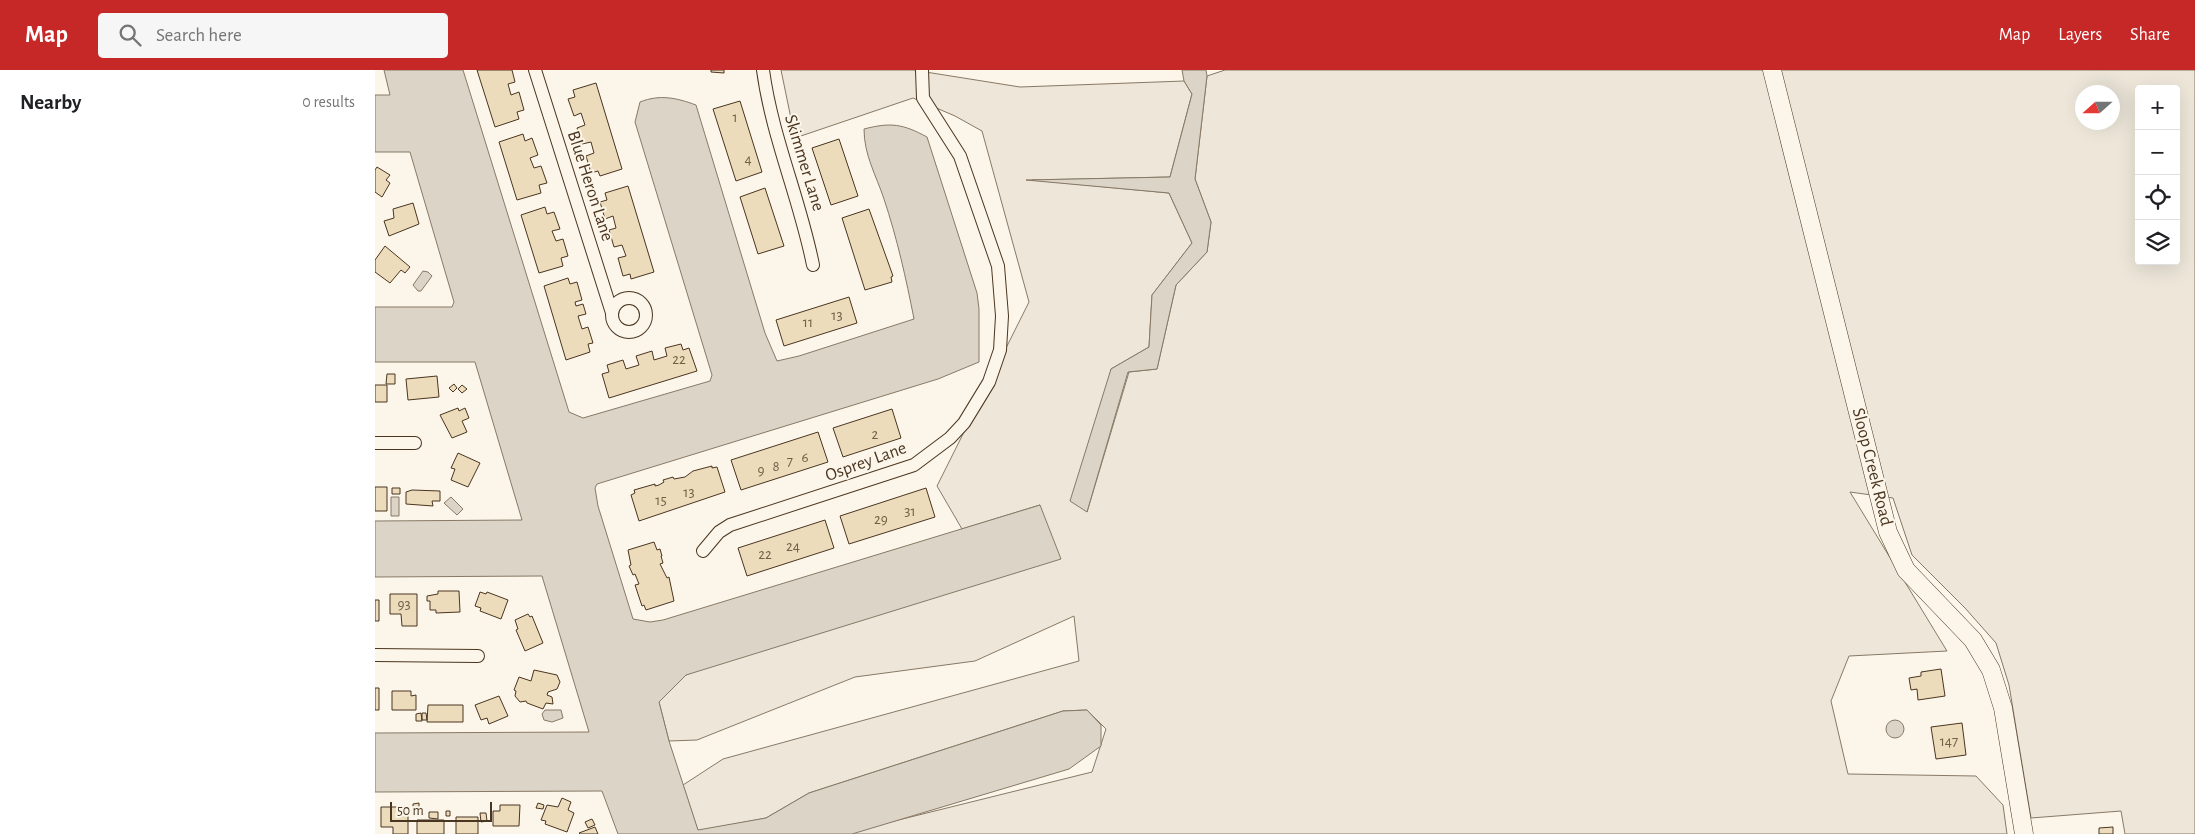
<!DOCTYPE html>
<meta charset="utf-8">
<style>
:root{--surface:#fff;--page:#f6f6f6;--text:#202124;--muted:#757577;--line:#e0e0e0;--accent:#c62828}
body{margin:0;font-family:"Alegreya Sans",sans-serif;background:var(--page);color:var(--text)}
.controls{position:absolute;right:15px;top:15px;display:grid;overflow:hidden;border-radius:5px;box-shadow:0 5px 20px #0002}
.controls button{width:45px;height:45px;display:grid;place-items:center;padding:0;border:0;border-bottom:1px solid var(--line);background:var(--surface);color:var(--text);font:25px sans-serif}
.compass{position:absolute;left:1700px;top:15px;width:45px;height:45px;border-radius:50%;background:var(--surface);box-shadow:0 5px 20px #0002;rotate:249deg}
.scale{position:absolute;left:15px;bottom:12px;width:102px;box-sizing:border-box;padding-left:5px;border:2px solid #4a3520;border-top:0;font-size:14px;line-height:18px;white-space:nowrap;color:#4a3520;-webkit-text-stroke:4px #fbf6e9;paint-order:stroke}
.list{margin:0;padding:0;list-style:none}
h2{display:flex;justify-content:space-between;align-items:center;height:65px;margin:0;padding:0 20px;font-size:21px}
h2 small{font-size:16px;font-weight:400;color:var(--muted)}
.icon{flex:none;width:28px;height:28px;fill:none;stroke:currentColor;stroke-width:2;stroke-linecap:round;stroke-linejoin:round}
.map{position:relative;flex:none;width:1820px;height:764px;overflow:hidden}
header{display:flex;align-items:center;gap:30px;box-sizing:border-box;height:70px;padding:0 25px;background:var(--accent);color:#fff}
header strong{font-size:24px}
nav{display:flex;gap:28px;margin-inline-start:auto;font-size:18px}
.search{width:350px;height:45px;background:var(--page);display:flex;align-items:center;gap:12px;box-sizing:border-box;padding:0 18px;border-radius:5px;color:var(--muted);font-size:19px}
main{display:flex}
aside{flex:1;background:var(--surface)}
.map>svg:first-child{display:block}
.green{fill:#ede6d9;stroke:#887966;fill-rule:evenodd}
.water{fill:#dcd4c6;stroke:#887966}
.building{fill:#ecdcbc;stroke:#4a3520}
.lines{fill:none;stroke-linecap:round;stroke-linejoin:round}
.street-casing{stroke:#4a3520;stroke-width:14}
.secondary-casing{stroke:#4a3520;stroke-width:19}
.street{stroke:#fbf6e9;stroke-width:12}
.secondary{stroke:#fbf6e9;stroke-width:18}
.labels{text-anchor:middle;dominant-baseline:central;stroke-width:4;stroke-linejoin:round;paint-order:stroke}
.number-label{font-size:15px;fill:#725f47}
.street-label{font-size:18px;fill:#4a3520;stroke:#fbf6e9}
</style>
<header>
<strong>Map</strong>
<div class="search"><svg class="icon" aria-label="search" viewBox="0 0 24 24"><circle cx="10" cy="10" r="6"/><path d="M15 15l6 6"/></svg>Search here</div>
<nav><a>Map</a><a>Layers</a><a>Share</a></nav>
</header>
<main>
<aside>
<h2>Nearby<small>0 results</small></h2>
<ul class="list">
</ul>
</aside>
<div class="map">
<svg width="1820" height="764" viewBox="0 0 1820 764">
<rect width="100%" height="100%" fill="#fbf6e9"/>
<path class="green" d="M406 0H538L645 17 809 11 817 24 795 107 657 110 794 123 817 173 777 225 774 277 736 299 712 442 754 302 782 299 801 215 832 182 836 152 820 109 832 6 850 0H1820V764H1750L1746 741 1656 748 1634 615 1621 573 1590 538 1537 485 1518 428 1475 422 1572 581 1474 586 1456 631 1473 704 1601 706 1628 735 1632 764H467L717 702 731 659 712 640 688 641 434 723 391 748 323 761 308 715 348 689 704 591 699 546 600 591 480 607 322 670 294 671 284 632 311 605 665 435 587 459 562 416 654 232 607 61 580 46 538 28 420 68ZM1764 19H1801V191H1764ZM1708 22H1738V52H1708Z"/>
<path class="water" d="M9 0H88L194 342 208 348 335 311 337 305 260 52 265 32C285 24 302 28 321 35L390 263 402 291 424 286 539 249C531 208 522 168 509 129 501 105 489 85 489 59 516 52 528 54 552 67L602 223 604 239V292L563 309 222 414 220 418 223 436 258 549 275 552 288 550 665 435 686 489 311 605 284 632 294 671 323 760 391 748 434 723 688 641 712 640 726 655V676L694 699 477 764H243L227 721 0 722V663L214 662 167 506 0 507V451L147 450 100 292H0V237H77L79 232 35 82H0V25H15Z
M807 0H831L832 6 820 109 836 152 832 182 801 215 782 299 753 302 712 442 695 431 736 299 774 277 777 225 817 173 794 123 651 110 795 107 817 24 809 11Z
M48 201 53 202 57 206 46 221H43L38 215Z
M16 427H24V446H16Z
M76 427 88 439 82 445 69 433Z
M170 640H186L188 648 177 652 169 650 167 644Z
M1511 659a9 9 0 1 1 18 0a9 9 0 1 1-18 0Z"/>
<path class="building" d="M102 0H137L140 12 133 14 136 25 144 22 149 40 142 42 144 49 120 57Z
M336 0H349V3L336 2Z
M221 13 247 99 225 106 223 101 216 103 211 86 219 83 216 72 207 74 202 58 210 55 206 43 199 46 193 29 200 27 198 20Z
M365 31 387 102 361 111 338 39Z
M148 64 150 71 157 68 163 85 155 88 159 98 166 96 172 113 164 115 166 123 142 130 124 72Z
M464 69 483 126 456 135 437 78Z
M2 97 15 105 11 110 15 113 7 127 0 122V100Z
M253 116 279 202 256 209 255 204 248 206 243 188 251 186 247 175 239 177 234 160 241 158 238 146 230 149 225 132 232 130 230 123Z
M390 118 409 176 383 184 365 127Z
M38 133 44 154 14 166 9 151 19 148 18 139Z
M170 137 172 144 179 142 185 159 177 161 181 171 188 169 193 186 186 188 188 196 164 203 146 145Z
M494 139 518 206 516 207 517 212 490 220 467 148Z
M10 176 35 197 30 203 26 200 15 213 0 202V190Z
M193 208 195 214 202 212 207 230 200 232 201 236 208 234 211 244 203 246 207 259 213 257 218 273 213 274 215 282 191 290 169 216Z
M474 227 482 253 409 276 401 250Z
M306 274 308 280 314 278 322 301 234 328 227 304 234 302 232 295 248 290 251 299 264 295 261 286 277 281 279 290 292 286 290 278Z
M12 304H20V314H11Z
M62 306 64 327 33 330 31 309Z
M79 314 82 318 78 322 74 318Z
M0 315H12V332H0Z
M87 315 92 319 87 323 83 319Z
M83 338 84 341 90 338 94 348 87 351 92 362 77 368 65 345Z
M517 339 526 368 468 387 458 358Z
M443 362 453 392 366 420 356 390Z
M83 383 105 393 93 417 76 410 80 399 76 398Z
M337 396V398L342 397 350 422 264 451 256 425 260 423 259 420 280 414V416L284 415 289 412 288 410 298 407 299 409 310 407 318 401Z
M0 417H12V441H0Z
M17 418H25V424H17Z
M551 418 560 447 474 474 465 446Z
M37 420 65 421V431H57L58 436 31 434V422Z
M450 450 459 478 372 506 363 478Z
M279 472 282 480 285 479 287 486H286L288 493 285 494 292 508 294 507 299 531 271 540 269 535 267 536 260 515 264 514 260 504 258 505 254 496 256 495 253 480Z
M63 521H84L85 542 61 543V540H55V531H52V526L63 524Z
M105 522 111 524 112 522 133 530 126 549 105 541 106 538 100 536Z
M15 524H42V556H27L26 544H15Z
M0 530H4V551H0Z
M153 544 155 547 157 546 168 573 150 581 141 560 143 559 140 550Z
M1566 599 1570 626 1543 630 1542 619 1536 620 1534 608 1546 606V602Z
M159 600 182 605 185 612 182 619 173 622 172 625 177 627 178 634 171 633 168 639 152 633 151 631 145 632 140 626 141 621 139 620 144 607 156 611Z
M0 618H4V640H0Z
M17 621H36V626L41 625V640H17Z
M124 626 133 646 114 654 112 648 106 650 100 635Z
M53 635H88V652H52Z
M46 643 47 651H41V644Z
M47 643H51L52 650H47Z
M1587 653 1591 685 1561 689 1556 657Z
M187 728 196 732 193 740 199 743 192 762 170 754 171 751 166 750 172 735 183 737Z
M44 733V741L38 742V734Z
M163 733 169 735 168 739 161 738Z
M125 735H145L144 756H118V741H125Z
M6 737H33V764H18V757H6Z
M71 741H75V746H71Z
M54 742H63V749L54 748Z
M105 743H111L112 751 106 752Z
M81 747H103V764H81Z
M217 749 220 755 213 758 210 752Z
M42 750H69V764H42Z
M220 757 223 764H205L204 763Z
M1738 757V764H1724V758Z"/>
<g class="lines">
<g class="street-casing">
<path id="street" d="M160 0 237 243
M388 0C397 67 425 129 438 195
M237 245a17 17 0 1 1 34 0a17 17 0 1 1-34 0Z
M0 373H40
M328 481 344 462 355 455 539 395 575 368 589 353 614 312 625 280 627 246 623 196 585 86 548 28 547 0
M0 585 103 586"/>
</g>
<g class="secondary-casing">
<path id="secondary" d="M1397 0 1513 462 1531 500 1598 570 1616 600 1628 638 1649 764"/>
</g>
<use href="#street" class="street"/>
<use href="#secondary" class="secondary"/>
</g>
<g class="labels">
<g class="number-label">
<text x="360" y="47">1</text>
<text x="373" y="89">4</text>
<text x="462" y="245">13</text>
<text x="433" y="252">11</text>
<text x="304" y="289">22</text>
<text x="500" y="364">2</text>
<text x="430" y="387">6</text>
<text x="415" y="391">7</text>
<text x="401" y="396">8</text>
<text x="386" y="400">9</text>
<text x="314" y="422">13</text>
<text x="286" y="430">15</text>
<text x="535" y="441">31</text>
<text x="506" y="449">29</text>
<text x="418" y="476">24</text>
<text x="390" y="484">22</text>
<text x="29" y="534">93</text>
<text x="1574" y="671">147</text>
</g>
<g class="street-label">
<text transform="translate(429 93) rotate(73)">Skimmer Lane</text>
<text transform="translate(215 116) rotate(72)">Blue Heron Lane</text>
<text transform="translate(491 392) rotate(-20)">Osprey Lane</text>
<text transform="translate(1497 397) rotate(76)">Sloop Creek Road</text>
</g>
</g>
</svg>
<div class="controls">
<button>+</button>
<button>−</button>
<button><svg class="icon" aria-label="locate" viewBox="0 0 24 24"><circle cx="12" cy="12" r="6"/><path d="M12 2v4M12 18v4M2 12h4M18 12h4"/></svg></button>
<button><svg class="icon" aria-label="layers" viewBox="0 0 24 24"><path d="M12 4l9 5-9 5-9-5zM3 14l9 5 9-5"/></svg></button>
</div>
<svg class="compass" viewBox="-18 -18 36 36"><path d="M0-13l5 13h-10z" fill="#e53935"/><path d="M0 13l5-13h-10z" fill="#757577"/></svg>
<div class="scale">50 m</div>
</div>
</main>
